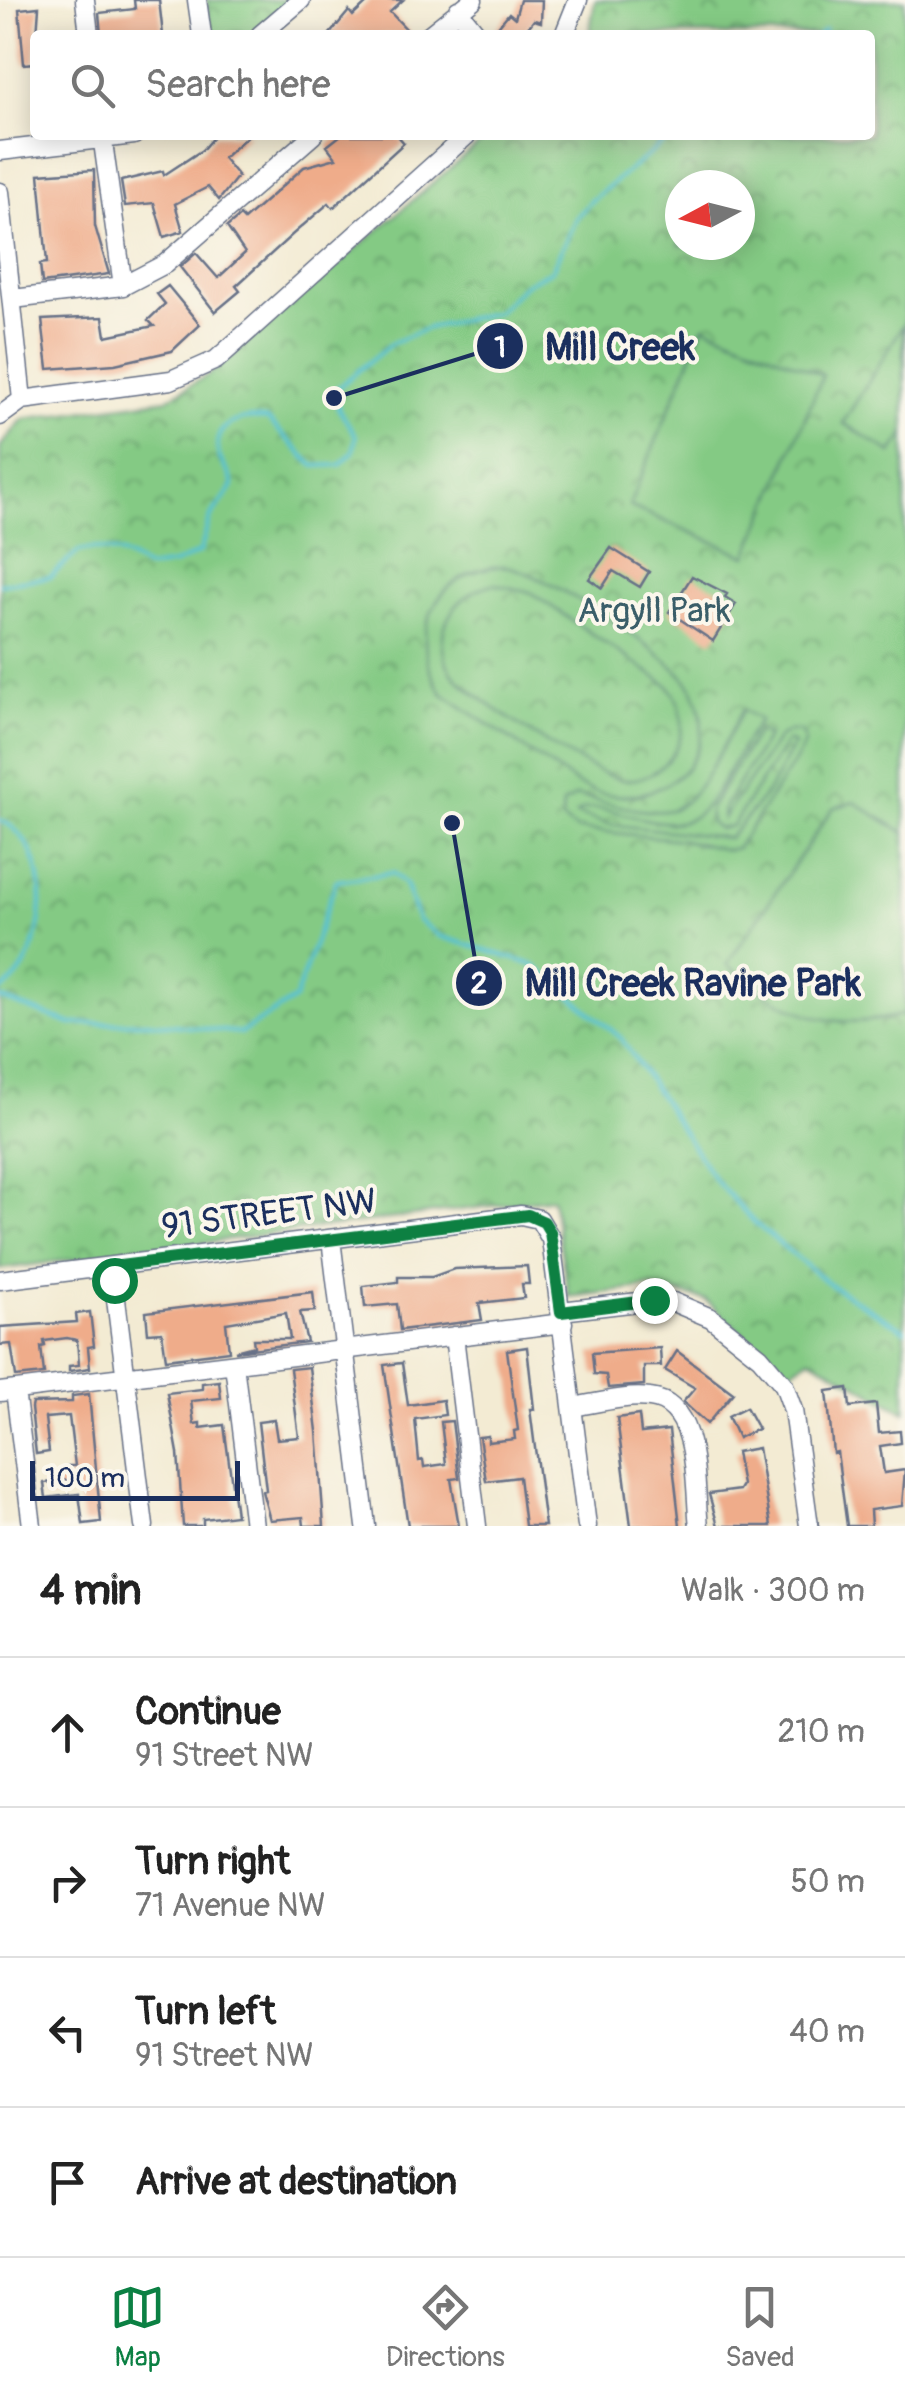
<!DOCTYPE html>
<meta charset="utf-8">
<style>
:root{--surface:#fff;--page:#f2f2f2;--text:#222;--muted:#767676;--line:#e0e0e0;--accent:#0b8043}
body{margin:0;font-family:Pangolin,sans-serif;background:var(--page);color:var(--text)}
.compass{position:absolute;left:665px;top:170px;width:90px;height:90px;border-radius:50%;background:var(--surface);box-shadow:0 5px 25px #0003;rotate:263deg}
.scale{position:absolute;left:30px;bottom:25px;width:210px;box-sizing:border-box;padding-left:10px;border:5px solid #1b2f5e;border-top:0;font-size:28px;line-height:35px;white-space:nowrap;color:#1b2f5e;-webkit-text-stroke:8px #fbf7ec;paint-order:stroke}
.stop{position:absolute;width:30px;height:30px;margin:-22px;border:8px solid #0b8043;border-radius:50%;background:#fff}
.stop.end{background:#0b8043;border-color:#fff;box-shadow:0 2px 10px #0008}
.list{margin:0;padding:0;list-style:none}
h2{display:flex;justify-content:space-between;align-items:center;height:130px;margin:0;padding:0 40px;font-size:42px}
h2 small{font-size:32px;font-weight:400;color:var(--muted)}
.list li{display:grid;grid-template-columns:65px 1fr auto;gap:30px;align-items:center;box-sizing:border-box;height:150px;padding:0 40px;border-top:2px solid var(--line)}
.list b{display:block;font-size:38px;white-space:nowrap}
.list p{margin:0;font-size:32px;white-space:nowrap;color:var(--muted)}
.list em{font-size:32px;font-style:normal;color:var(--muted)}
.icon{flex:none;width:55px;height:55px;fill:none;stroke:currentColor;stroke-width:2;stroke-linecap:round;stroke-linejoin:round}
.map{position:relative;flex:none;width:905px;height:1526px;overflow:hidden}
.search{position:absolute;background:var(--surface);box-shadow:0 5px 25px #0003;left:30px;right:30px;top:30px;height:110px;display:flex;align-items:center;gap:25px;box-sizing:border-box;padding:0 35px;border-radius:10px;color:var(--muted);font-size:38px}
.sheet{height:730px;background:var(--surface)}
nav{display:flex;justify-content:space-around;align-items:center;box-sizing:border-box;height:140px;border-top:2px solid var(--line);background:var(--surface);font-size:28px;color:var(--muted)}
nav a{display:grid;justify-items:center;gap:5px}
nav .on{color:var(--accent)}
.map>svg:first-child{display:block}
.park{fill:url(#park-crowns);stroke:#507c71;stroke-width:2.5;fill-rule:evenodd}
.pitch{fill:#84ca84;stroke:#507c71;stroke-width:2.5;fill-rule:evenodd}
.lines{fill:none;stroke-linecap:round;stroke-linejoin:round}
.stream{stroke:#57c1d3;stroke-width:4}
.building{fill:#efac8a}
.minor-casing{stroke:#677187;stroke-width:21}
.minor{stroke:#fff;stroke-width:18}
.route{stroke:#0b8043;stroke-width:12}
.labels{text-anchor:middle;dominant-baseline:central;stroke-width:8;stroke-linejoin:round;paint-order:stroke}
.park-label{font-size:35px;fill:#3a5e69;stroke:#fbf7ec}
.street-label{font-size:35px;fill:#1b2f5e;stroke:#fbf7ec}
.leader{fill:none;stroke:#1b2f5e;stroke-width:4}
.callout-dot{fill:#1b2f5e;stroke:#fbf7ec;stroke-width:4}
.mark-label{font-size:30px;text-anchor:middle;font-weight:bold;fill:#fff}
.callout-label{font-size:38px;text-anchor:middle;font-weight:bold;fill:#1b2f5e;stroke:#fbf7ec;stroke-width:8;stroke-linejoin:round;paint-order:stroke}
</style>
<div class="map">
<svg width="905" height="1526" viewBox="0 0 905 1526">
<defs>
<pattern id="park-crowns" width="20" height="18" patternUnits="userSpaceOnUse" patternTransform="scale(2.5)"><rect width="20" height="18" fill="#84ca84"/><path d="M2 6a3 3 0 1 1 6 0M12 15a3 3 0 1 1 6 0" fill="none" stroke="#6ba46f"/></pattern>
</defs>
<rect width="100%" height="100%" fill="#fbf7ec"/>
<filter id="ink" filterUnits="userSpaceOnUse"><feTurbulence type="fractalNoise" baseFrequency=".01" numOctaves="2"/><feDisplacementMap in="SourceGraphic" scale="20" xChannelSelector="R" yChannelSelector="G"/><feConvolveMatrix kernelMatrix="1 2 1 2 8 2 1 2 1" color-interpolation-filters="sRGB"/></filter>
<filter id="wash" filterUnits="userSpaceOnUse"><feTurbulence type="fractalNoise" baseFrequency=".0048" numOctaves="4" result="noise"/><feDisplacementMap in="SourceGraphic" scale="40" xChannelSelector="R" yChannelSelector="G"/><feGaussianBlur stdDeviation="2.25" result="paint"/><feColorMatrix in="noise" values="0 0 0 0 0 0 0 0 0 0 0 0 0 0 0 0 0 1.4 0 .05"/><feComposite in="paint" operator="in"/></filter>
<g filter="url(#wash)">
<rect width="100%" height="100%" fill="#f3ebd3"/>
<path class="park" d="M206 0H294L253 35H211Z
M595 0H905V1412L810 1358 786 1374 706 1300 651 1287 569 1297 552 1198 0 1269V447L23 419 167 399 211 373 489 135H870V35H589ZM680 185H740V245H680Z"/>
<path class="pitch" d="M903 325 905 433 892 453 843 423Z
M704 326 823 375 747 556 629 506Z
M504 566C541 570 677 657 693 690 729 767 645 819 579 785L443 694C403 638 434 569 504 566ZM494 584 530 592 669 686C683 705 687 729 675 750 665 768 646 780 625 780 598 779 465 695 451 671 428 633 455 592 494 584Z
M743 710 760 720C740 745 719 798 695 816 662 839 597 793 576 814L608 824 729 838 767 793 794 744 787 741 732 826 719 829 711 823 709 810 758 731 768 736 724 807 723 818 779 737 789 731H800L805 741 800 753 737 848 727 850 683 840 576 829 562 820 563 804 576 796C603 800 642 816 670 810 698 804 728 735 743 710Z
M854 802 905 833V1014C829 1035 785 1012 727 964L833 808Z"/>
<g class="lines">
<path class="stream" d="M819 35 825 30
M0 584 50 577 79 551 93 548 120 553 148 568 175 564 200 552 210 518 233 486C231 473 223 467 219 456 209 423 244 414 268 420L314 466 340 465 353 452 356 436 338 408 336 389 392 343 428 328 497 312 525 284 552 270 576 218 592 200 673 135
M0 820C58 845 51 962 0 991
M0 998 71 1024 148 1022 241 1033 295 999 336 881 393 873 405 884 418 920 439 936 534 965 621 1038 715 1180 756 1224 829 1284 905 1330"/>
</g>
<g id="blocks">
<path class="building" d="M134 0H159L163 35H101L99 13 135 9Z
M370 0H403L390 12 412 35H329L349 11 353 16Z
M520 0H542L541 22 534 20 522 35H491L509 13 515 18Z
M39 7 35 63 24 64 19 9Z
M215 135H249L223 158 238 176 219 200 208 187 175 204 183 231 164 237 154 203 125 206 121 181 163 171 164 175 202 150Z
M341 135H397L404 143 333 208 329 203 293 234 236 286 240 291 215 312 180 267 196 253 218 278 245 253 227 227 240 216 244 220 304 167 336 158 327 146Z
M94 170 95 226 109 274 42 283 40 264 47 263 39 174Z
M168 286 200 325 172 351 115 364 48 369 42 320 103 317 106 336 154 326 148 320 165 304 157 294Z
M611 548 649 572 640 587 613 571 602 588 589 579Z
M692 576 727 594 725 597 736 604 713 641 669 612Z
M527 1266 529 1284H522L524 1298 479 1303 482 1320 400 1330 397 1304 365 1307 363 1286 398 1282V1277H432L454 1269Z
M313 1292 315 1311 300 1312 307 1342 235 1351 254 1346 253 1339H290L286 1313 226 1323 229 1351 166 1359 162 1332 148 1333 146 1312Z
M90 1312 94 1346 88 1347 90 1368 69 1371V1366L79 1365 77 1340 67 1338 44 1341 45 1346 41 1347 44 1374 16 1377 11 1344 0 1345V1327L77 1322 76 1314Z
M527 1347 534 1409H530L545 1526H525L519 1477 486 1481 479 1437 488 1436V1442L515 1439 514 1431 518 1430 507 1350Z
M660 1348 661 1366H644V1385L608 1388 606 1375 594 1374 592 1353Z
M677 1351 733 1393 707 1424 683 1402 695 1388 665 1370Z
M402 1363 408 1405 443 1400 445 1415 415 1419 419 1461 423 1460 424 1467 446 1464 441 1422 452 1421 459 1478 451 1479 459 1526H408L384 1365Z
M309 1367 317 1431 324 1526H304L303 1517 270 1520 262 1491 266 1490 258 1422 274 1420 277 1439 299 1437 290 1369Z
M219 1381 221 1398 191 1401 194 1424 200 1423V1428L224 1425 236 1515 203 1519V1526H183L178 1453 167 1393 202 1389V1383Z
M848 1388 850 1407 876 1404 879 1433 900 1431 901 1443 880 1446 884 1473 905 1470 902 1506 870 1510 871 1526H847L837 1452 833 1453 827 1391Z
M89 1394 101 1522 83 1524 79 1494 46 1498 44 1483 70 1480 68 1466H75L69 1416 45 1418 49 1452 36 1454 31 1408 32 1403 72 1402V1396Z
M746 1407 758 1429 738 1438 728 1416Z
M639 1415 641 1433 669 1430 680 1526H631L617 1418Z
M758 1448 771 1526H718L709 1494 739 1490 742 1485 736 1452Z"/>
</g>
</g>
<g filter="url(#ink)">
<use href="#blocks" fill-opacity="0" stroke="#677187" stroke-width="2.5"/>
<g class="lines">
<g class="minor-casing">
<path id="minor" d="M85 0 89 35
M197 0 202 35
M458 10 478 35
M260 35 301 0
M429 35 473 0
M564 35 578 0
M102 135 123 286
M0 151 134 135
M0 192 22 400
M13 299 123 286 165 264 313 135
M0 416 22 400 171 380 216 360 467 135
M331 1239 366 1526
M112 1267 144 1526
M0 1280 521 1215 539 1219 551 1239 587 1526
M561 1311 647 1301 673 1302 711 1318 760 1357 784 1385 793 1410 809 1526
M454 1336 477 1526
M234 1364 254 1526
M15 1390 32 1526
M0 1392 563 1323
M573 1407C597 1403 626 1395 650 1398 701 1403 694 1489 699 1526"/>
</g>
<use href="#minor" class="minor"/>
</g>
</g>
<g class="lines" filter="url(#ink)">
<path class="route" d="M114 1280 112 1267 528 1215 544 1222 550 1232 561 1312 654 1300"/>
</g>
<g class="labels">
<g class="park-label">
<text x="654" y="611">Argyll Park</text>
</g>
<g class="street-label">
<text transform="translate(269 1214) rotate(-7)">91 STREET NW</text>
</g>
</g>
<path class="leader" d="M334 398L500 346M452 823L479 983"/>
<g class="callout-dot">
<circle cx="334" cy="398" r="10"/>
<circle cx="452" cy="823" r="10"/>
<circle cx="500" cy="346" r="25"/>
<circle cx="479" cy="983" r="25"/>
</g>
<g class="mark-label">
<text x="500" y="357">1</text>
<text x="479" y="993">2</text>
</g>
<g class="callout-label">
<text x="620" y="360">Mill Creek</text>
<text x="693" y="996">Mill Creek Ravine Park</text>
</g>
</svg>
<svg class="compass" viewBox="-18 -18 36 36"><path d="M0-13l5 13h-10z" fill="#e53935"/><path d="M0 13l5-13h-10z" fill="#767676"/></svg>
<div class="scale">100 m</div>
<div class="stop" style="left:114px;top:1280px"></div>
<div class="stop end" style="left:654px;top:1300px"></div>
<div class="search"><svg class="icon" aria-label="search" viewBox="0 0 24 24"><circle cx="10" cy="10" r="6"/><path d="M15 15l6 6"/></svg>Search here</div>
</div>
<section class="sheet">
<h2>4 min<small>Walk · 300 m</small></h2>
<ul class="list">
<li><svg class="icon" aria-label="ahead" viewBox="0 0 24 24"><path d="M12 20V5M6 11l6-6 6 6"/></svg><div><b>Continue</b><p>91 Street NW</p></div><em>210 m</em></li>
<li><svg class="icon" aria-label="right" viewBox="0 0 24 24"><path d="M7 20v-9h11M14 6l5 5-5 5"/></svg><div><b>Turn right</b><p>71 Avenue NW</p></div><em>50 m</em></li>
<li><svg class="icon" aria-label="left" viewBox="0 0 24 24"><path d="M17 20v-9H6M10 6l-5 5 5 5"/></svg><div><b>Turn left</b><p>91 Street NW</p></div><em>40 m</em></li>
<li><svg class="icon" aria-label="arrive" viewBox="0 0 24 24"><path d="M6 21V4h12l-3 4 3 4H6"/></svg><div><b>Arrive at destination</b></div></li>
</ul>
</section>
<nav>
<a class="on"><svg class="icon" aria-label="map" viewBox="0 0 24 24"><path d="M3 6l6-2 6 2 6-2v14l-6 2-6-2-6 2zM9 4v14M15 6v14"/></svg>Map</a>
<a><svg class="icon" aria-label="directions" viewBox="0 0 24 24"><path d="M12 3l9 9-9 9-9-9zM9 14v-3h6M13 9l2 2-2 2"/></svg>Directions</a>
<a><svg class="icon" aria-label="saved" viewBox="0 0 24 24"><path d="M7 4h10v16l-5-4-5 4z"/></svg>Saved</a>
</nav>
